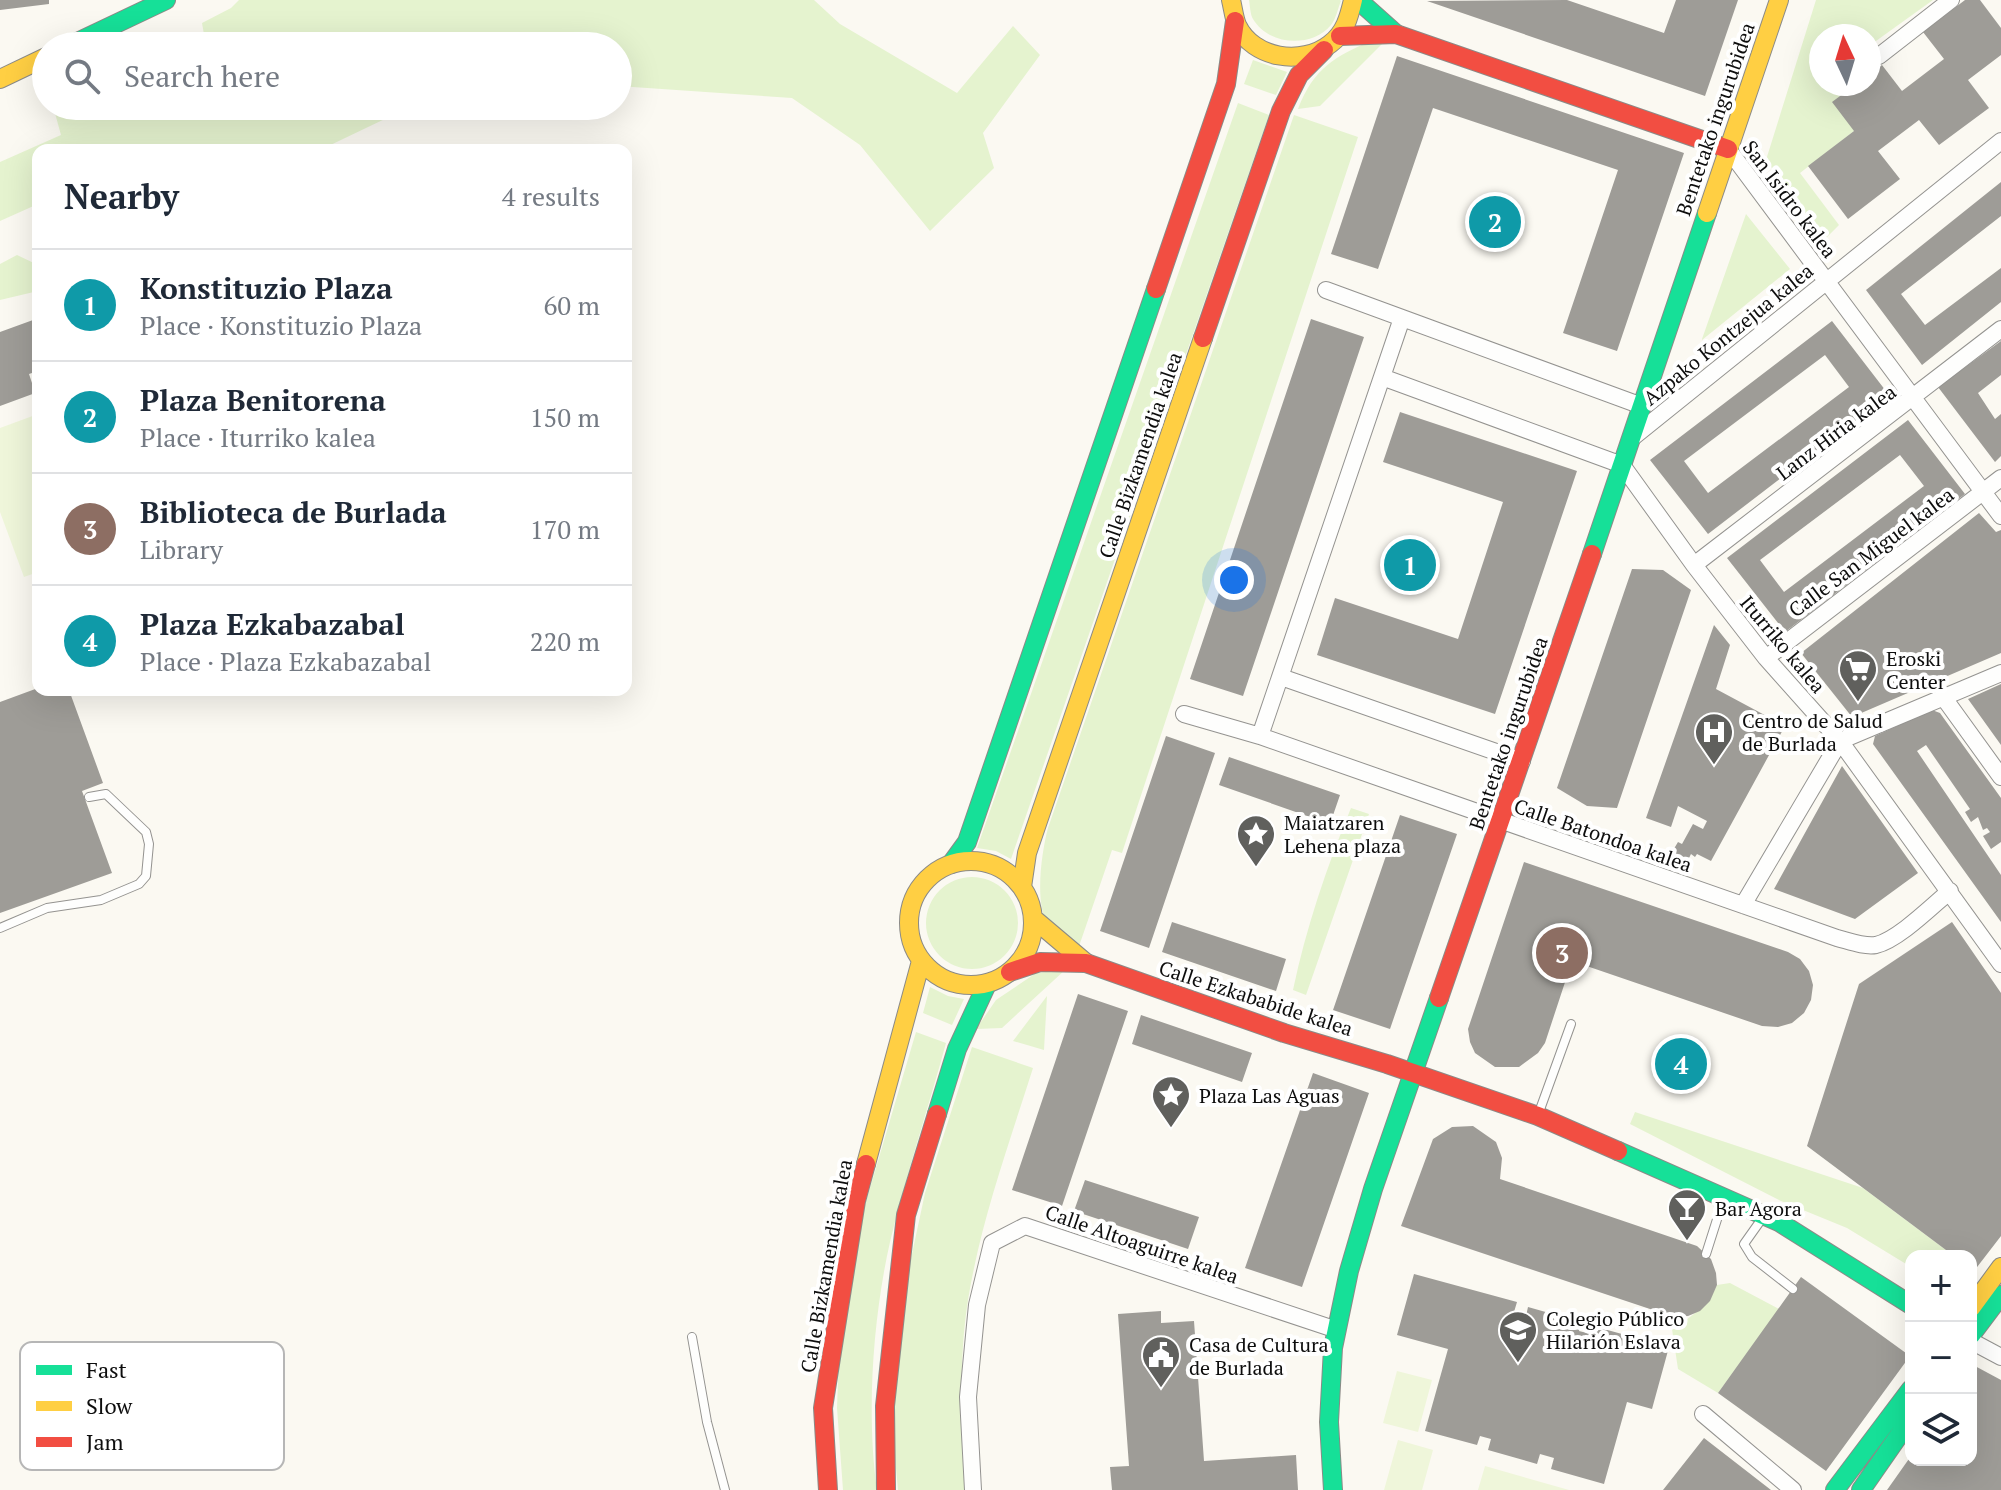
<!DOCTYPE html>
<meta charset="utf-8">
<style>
:root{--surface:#fff;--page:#f2f2f3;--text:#1f2937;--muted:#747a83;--line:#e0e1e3;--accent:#7c3aed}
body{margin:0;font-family:"PT Serif",serif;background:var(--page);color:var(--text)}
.controls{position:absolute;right:24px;bottom:24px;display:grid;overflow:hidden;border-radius:16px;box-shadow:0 8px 32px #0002}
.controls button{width:72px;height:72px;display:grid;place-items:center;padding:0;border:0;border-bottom:2px solid var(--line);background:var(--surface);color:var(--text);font:40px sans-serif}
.compass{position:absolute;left:1809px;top:24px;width:72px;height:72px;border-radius:50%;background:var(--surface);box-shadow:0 8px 32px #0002;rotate:356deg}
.you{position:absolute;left:1234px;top:580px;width:28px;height:28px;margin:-20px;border:6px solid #fff;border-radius:50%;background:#1a73e8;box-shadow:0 0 0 12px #1a73e833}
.badge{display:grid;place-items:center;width:52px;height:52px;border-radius:50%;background:var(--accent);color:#fff;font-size:26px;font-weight:700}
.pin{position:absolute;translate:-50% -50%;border:4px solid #fff;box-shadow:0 2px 8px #0006}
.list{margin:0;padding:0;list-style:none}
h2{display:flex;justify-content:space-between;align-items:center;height:104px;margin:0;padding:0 32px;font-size:34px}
h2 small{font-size:26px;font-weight:400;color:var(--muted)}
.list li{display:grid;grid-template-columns:52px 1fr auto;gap:24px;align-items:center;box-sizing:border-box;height:112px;padding:0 32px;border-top:2px solid var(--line)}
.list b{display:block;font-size:30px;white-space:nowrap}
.list p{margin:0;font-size:26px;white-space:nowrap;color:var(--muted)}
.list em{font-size:26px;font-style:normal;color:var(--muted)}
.icon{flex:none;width:44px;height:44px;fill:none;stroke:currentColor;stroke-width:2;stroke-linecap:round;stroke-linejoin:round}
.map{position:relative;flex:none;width:2001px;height:1490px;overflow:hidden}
.search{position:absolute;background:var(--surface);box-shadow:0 8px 32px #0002;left:32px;top:32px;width:600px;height:88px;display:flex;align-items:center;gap:20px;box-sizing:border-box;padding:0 28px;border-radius:44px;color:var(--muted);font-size:30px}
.panel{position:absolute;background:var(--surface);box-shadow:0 8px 32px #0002;left:32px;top:144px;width:600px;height:552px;border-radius:16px}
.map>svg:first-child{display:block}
.green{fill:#e5f3cf}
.pitch{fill:#eff6da}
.building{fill:#9e9c97;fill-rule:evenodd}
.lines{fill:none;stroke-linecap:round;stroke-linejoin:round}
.lane-casing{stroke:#949390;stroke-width:10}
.street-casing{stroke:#949390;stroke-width:18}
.fast-casing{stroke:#8b8a87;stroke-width:20}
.slow-casing{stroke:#8b8a87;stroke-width:20}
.jam-casing{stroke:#8b8a87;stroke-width:20}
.lane{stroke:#fefefd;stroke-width:8}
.street{stroke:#fefefd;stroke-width:16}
.fast{stroke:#16e098;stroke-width:18}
.slow{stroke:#ffcf43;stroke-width:18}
.jam{stroke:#f24e42;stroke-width:18}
.labels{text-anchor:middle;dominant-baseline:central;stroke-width:8;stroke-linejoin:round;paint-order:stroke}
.street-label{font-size:20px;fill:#0d0d0d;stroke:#fff}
.poi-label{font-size:20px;fill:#0d0d0d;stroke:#fff;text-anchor:start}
.key{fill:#fff;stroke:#b6b6b6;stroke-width:2}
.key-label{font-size:22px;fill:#0d0d0d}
</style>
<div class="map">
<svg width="2001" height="1490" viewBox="0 0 2001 1490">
<rect width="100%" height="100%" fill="#fbf9f2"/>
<path class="green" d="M239 0H814L840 24 957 93 1013 26 1040 55 983 133 994 168 930 231 860 145 792 98 618 86V46H206L202 23 231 8Z
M1249 0H1340L1341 1C1338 8 1336 19 1331 25 1312 48 1269 46 1253 19 1250 14 1250 5 1249 0Z
M1816 0H1933L1869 46V36H1821V84H1856L1854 131 1800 173 1839 225 1825 239 1766 160Z
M1373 40 1385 41 1320 106 1298 109C1313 69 1335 56 1373 40Z
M1253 60 1287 72 1276 95 1244 84Z
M1238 103 1269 115 1011 859 996 851 977 848Z
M53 106H412L320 150H38V204L0 221V162L61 135Z
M1294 115 1358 137 1122 853 1112 850 1076 955C1067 944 1049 929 1044 916 1036 893 1042 850 1048 828Z
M1746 214 1790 269 1702 340V339Z
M17 255 38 265V291L0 300V264Z
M1351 808 1369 814 1306 995 1293 990C1306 928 1327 866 1351 808Z
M926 923a46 46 0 1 1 92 0a46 46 0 1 1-92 0Z
M1065 970 1002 1028 976 1029 996 1000 1036 973Z
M930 987 948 996 964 999 952 1025 923 1013Z
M1047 996 1044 1050 1013 1041Z
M916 1032 946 1043C928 1109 906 1175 890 1242 873 1317 866 1414 877 1490H843L837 1408 839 1354 865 1205Z
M972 1047 1033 1068C1009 1144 981 1220 968 1300 958 1363 962 1426 965 1490H898L892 1424 909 1268 925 1193Z
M1635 1112 1863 1188 1954 1256H1911V1267L1847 1228 1781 1201 1630 1124Z
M1730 1283 1779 1309 1718 1393 1678 1369 1672 1329C1692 1316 1707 1307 1717 1285Z"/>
<path class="pitch" d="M38 414V572L24 577 0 512V428Z
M1397 1371 1432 1380 1418 1432 1383 1423Z
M1398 1440 1433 1450 1422 1490H1384Z
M1485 1466 1569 1490H1478Z"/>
<path class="building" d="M0 0H49V4L0 10Z
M1567 0 1664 33 1676 0H1738L1705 96 1427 1Z
M1965 0H1980L2001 28V55L1968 80 1989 108 1939 145 1919 120 1878 151 1900 179 1848 219 1808 166 1854 131 1832 102 1856 84H1869V74L1882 65 1902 91 1944 59 1923 32Z
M1397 56 1684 153 1617 351 1563 333 1618 170 1433 108 1378 269 1331 254Z
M2001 182V216L1901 294 1925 325 2001 268V302L1922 365 1866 290Z
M1311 319 1364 337 1243 696 1190 679Z
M33 320 38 333V371L29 374 32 383 38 380V392L0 406V332Z
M1832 321 1889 395 1708 534 1650 460ZM1825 355 1849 387 1708 493 1684 461Z
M2001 341V375L1978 393 1995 419 2001 414V456L1995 462 1938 387Z
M1400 412 1577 471 1495 714 1317 655 1335 598 1458 639 1503 502 1383 462Z
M1908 420 1965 494 1785 632 1727 558ZM1900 455 1924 486 1784 592 1760 560Z
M1979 513 1996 532 2001 530V653L1852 717 1801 653Z
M1632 569 1663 570 1691 590 1617 808 1587 806 1557 788Z
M1714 625 1730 645 1716 689 1785 726 1711 861 1697 854 1695 857 1691 854 1688 860 1672 852 1678 842 1682 844 1693 824 1703 829 1707 821 1678 806 1671 827 1646 818Z
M2001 684V745L1968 699Z
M38 688 69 690 103 783 82 791 112 873 0 913V702Z
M1932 710 1940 713 2001 798V842L1991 849 1983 836 1990 832 1987 828 1983 830 1978 817 1971 822 1965 812 1970 809 1926 745 1917 751 2001 875V922L1873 744 1875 736Z
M1166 736 1215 753 1149 948 1100 931Z
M1229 757 1340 795 1330 824 1219 785Z
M1842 766 1918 873 1855 919 1774 889Z
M1400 815 1457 834 1390 1029 1333 1010Z
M1524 862 1788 952 1800 959 1809 971 1813 985 1811 1000 1804 1013 1792 1023 1778 1027 1762 1026 1572 961 1545 1043 1538 1053 1519 1067H1495L1475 1053 1470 1042 1468 1029Z
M1172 922 1286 959 1276 991 1162 952Z
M1952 922 2001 993V1236L1974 1271 1971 1269V1256H1954L1807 1146 1859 984Z
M1078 994 1128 1011 1062 1206 1012 1190Z
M1141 1015 1252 1053 1242 1082 1132 1044Z
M1313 1073 1369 1093 1302 1287 1245 1268Z
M1473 1126 1496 1142 1502 1158 1500 1179 1697 1246 1711 1259 1716 1273 1717 1285 1710 1301 1700 1311 1688 1316 1674 1317 1401 1226 1433 1139 1452 1127Z
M1085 1180 1199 1217 1188 1249 1074 1211Z
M1414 1274 1517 1302 1514 1312 1526 1316 1528 1307 1581 1322 1579 1331 1591 1334 1593 1326 1669 1347 1652 1409 1627 1402 1604 1484 1551 1469 1554 1458 1540 1454 1537 1464 1488 1450 1491 1439 1480 1436 1477 1445 1425 1431 1448 1349 1397 1335Z
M1801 1277 1910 1356 1826 1471 1718 1393Z
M1161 1311V1323L1194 1321 1204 1461 1296 1455 1298 1490H1112L1110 1467 1129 1466 1118 1314Z
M1975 1366 2001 1380V1490H1887L1911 1456V1460H1971V1371Z
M1704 1438 1771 1490H1663Z"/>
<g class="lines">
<g class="lane-casing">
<path id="lane" d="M0 928 47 908 101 900 139 884 146 876 149 844 146 832 106 794 89 797
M1538 1115 1571 1024
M1761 1220 1744 1244 1752 1257 1793 1289
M1706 1254 1720 1210 1717 1202
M692 1337 707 1422 725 1490"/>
</g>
<g class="street-casing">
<path id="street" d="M1879 56 1951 0
M1728 149 2001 516
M1326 290 1642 406
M1382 377 1622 465 1694 565 1766 658 1840 741 2001 964
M1632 438 2001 141
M1694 565 2001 329
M1766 658 2001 478
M1281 677 1522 761
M1944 698 2001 777
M1184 714 1260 736 1837 938C1849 941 1864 947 1876 945 1898 940 1932 906 1950 891
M1260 736 1402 318
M1743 905 1840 741 2001 673
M1971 1341 2001 1357
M1703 1414 1793 1490
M973 1490 968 1397 977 1305 992 1243 1025 1226 1337 1330"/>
</g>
<g class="fast-casing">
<path id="fast" d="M1358 0 1396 34
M69 46 166 0
M1592 554 1707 213
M951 864 967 842 1156 289
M937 1114 957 1049 987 984
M1618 1151 1779 1222 1911 1305
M1971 1335 2001 1295
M1333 1490 1329 1422 1333 1348 1349 1271 1373 1189 1439 998
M1835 1490 1911 1389
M1861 1490 1911 1418"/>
</g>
<g class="slow-casing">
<path id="slow" d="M1231 0C1233 8 1234 18 1237 25 1253 59 1302 66 1330 44 1345 33 1349 17 1353 0
M0 79 46 57
M1707 213 1779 0
M909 923a62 62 0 1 1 124 0a62 62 0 1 1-124 0Z
M1022 887 1027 853 1203 338
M1034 919 1086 963
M866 1164 921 961
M1971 1308 2001 1267"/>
</g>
<g class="jam-casing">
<path id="jam" d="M1340 36 1396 34 1728 149
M1156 289 1226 84 1235 21
M1203 338 1281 111 1299 75 1324 50
M1010 972 1040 962 1086 963 1284 1033 1387 1064 1538 1116 1618 1151
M1439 998 1592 554
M828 1490 823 1408 856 1201 866 1164
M886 1490 885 1406 906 1215 937 1114"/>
</g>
<use href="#lane" class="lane"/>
<use href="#street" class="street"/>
<use href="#fast" class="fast"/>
<use href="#slow" class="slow"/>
<use href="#jam" class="jam"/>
</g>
<defs>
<g id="supermarket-pin" transform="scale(2)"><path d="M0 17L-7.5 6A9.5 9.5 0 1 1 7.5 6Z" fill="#60605d" stroke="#fff"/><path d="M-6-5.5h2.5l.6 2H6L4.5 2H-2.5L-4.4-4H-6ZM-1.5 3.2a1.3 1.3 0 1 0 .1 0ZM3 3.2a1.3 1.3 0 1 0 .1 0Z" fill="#fff"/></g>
<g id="hospital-pin" transform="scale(2)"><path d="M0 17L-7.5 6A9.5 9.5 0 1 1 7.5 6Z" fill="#60605d" stroke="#fff"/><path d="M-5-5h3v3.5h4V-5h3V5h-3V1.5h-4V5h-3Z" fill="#fff"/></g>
<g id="sight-pin" transform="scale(2)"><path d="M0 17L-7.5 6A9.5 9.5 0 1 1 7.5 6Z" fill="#60605d" stroke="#fff"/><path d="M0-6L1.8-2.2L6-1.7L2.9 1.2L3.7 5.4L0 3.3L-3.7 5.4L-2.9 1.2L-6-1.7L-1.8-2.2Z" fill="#fff"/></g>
<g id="bar-pin" transform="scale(2)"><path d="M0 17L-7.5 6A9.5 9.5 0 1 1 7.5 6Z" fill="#60605d" stroke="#fff"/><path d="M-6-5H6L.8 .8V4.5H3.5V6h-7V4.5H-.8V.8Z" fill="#fff"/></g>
<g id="school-pin" transform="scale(2)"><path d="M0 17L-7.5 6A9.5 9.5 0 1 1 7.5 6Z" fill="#60605d" stroke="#fff"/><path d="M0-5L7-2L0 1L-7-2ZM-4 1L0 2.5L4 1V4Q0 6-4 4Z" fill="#fff"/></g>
<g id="civic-pin" transform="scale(2)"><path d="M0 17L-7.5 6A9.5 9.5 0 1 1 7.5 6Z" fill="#60605d" stroke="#fff"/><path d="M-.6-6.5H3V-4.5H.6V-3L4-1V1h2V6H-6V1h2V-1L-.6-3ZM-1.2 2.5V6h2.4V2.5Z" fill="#fff"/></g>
</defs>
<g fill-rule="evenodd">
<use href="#supermarket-pin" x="1858" y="669"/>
<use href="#hospital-pin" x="1714" y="732"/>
<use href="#sight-pin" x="1256" y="834"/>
<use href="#sight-pin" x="1171" y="1095"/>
<use href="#bar-pin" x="1687" y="1208"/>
<use href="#school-pin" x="1518" y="1330"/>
<use href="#civic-pin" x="1161" y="1355"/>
</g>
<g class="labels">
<g class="street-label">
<text transform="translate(1715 119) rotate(-71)">Bentetako ingurubidea</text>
<text transform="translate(1790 199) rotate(53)">San Isidro kalea</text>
<text transform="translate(1728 334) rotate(-39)">Azpako Kontzejua kalea</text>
<text transform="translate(1836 432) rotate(-37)">Lanz Hiria kalea</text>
<text transform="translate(1140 455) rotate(-71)">Calle Bizkamendia kalea</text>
<text transform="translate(1871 552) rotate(-37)">Calle San Miguel kalea</text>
<text transform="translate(1783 644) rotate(50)">Iturriko kalea</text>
<text transform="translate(1508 733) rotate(-71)">Bentetako ingurubidea</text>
<text transform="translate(1603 835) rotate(19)">Calle Batondoa kalea</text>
<text transform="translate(1256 998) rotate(18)">Calle Ezkababide kalea</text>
<text transform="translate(1142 1244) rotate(19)">Calle Altoaguirre kalea</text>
<text transform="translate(826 1266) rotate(-80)">Calle Bizkamendia kalea</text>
</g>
<g class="poi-label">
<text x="1886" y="658">Eroski<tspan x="1886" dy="23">Center</tspan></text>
<text x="1742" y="720">Centro de Salud<tspan x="1742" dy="23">de Burlada</tspan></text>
<text x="1284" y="822">Maiatzaren<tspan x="1284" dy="23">Lehena plaza</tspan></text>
<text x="1199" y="1095">Plaza Las Aguas</text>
<text x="1715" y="1208">Bar Agora</text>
<text x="1546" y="1318">Colegio Público<tspan x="1546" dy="23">Hilarión Eslava</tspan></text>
<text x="1189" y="1344">Casa de Cultura<tspan x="1189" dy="23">de Burlada</tspan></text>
</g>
</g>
<rect x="20" y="1342" width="264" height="128" rx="12" class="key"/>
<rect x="36" y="1365" width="36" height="10" fill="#16e098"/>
<rect x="36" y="1401" width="36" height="10" fill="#ffcf43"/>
<rect x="36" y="1437" width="36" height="10" fill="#f24e42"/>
<g class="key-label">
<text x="86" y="1378">Fast</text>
<text x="86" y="1414">Slow</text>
<text x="86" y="1450">Jam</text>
</g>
</svg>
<div class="controls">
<button>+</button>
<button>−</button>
<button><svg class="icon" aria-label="layers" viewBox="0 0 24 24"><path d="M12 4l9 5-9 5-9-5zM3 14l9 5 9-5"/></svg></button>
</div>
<svg class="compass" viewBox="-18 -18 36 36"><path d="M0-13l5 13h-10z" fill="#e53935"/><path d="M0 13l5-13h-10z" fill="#747a83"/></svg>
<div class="you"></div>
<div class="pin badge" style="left:1410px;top:565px;background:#0f9aa8">1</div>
<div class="pin badge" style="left:1495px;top:222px;background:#0f9aa8">2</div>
<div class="pin badge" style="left:1562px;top:953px;background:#8d6e63">3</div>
<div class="pin badge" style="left:1681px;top:1064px;background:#0f9aa8">4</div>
<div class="search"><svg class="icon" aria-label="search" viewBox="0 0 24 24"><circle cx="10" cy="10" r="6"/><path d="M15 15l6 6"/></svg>Search here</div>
<section class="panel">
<h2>Nearby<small>4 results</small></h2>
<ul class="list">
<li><span class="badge" style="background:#0f9aa8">1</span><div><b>Konstituzio Plaza</b><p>Place · Konstituzio Plaza</p></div><em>60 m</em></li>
<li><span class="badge" style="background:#0f9aa8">2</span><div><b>Plaza Benitorena</b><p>Place · Iturriko kalea</p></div><em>150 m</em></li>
<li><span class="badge" style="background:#8d6e63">3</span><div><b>Biblioteca de Burlada</b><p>Library</p></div><em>170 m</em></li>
<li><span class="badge" style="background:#0f9aa8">4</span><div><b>Plaza Ezkabazabal</b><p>Place · Plaza Ezkabazabal</p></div><em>220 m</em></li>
</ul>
</section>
</div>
